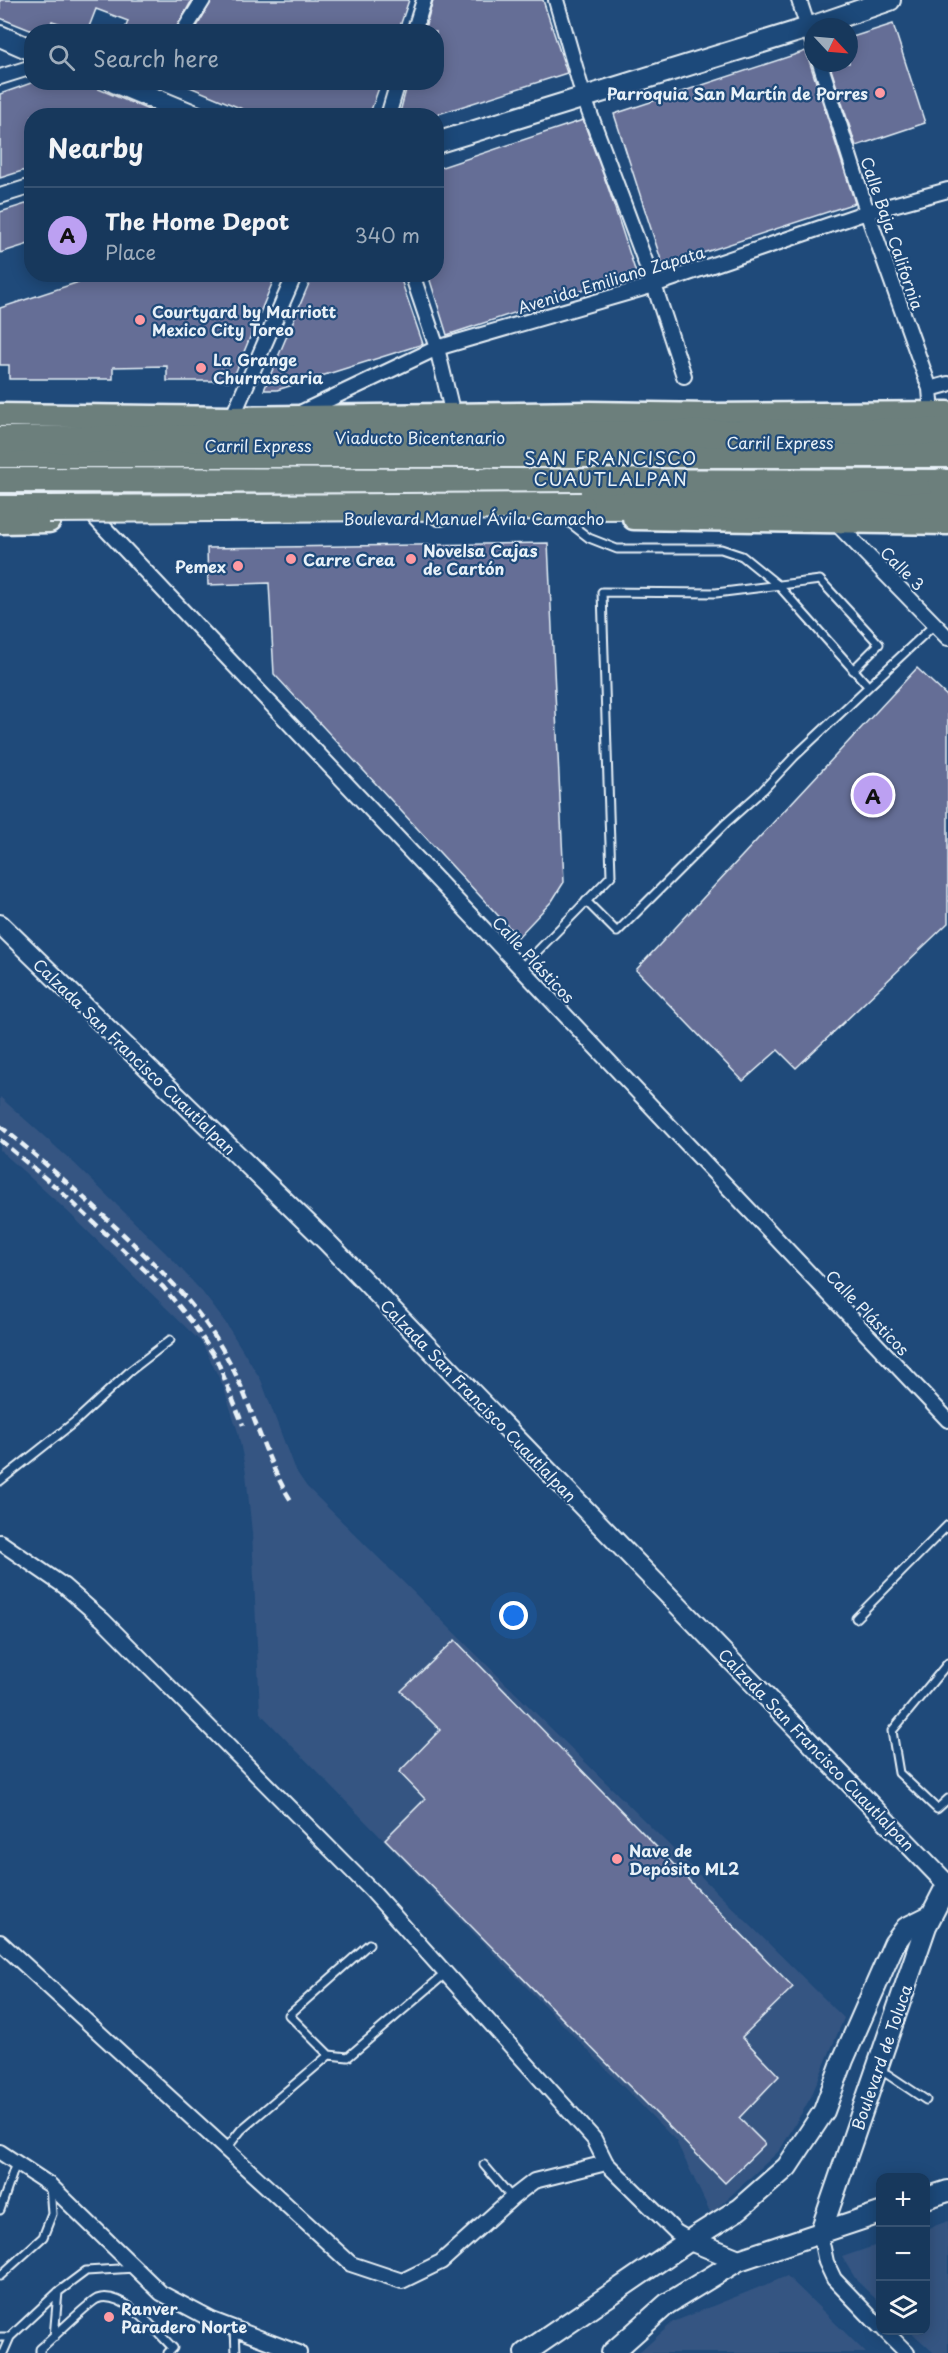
<!DOCTYPE html>
<meta charset="utf-8">
<style>
:root{--surface:#17385c;--page:#203f62;--text:#f1f3f6;--muted:#9eacbb;--line:#365272;--accent:#bca0f2}
body{margin:0;font-family:"Playpen Sans",sans-serif;background:var(--page);color:var(--text)}
.controls{position:absolute;right:18px;bottom:18px;display:grid;overflow:hidden;border-radius:12px;box-shadow:0 3px 15px #0003}
.controls button{width:54px;height:54px;display:grid;place-items:center;padding:0;border:0;border-bottom:2px solid var(--line);background:var(--surface);color:var(--text);font:30px sans-serif}
.compass{position:absolute;left:804px;top:18px;width:54px;height:54px;border-radius:50%;background:var(--surface);box-shadow:0 3px 15px #0003;rotate:116deg}
.you{position:absolute;left:514px;top:1616px;width:21px;height:21px;margin:-15px;border:4px solid #fff;border-radius:50%;background:#1a73e8;box-shadow:0 0 0 9px #1a73e833}
.badge{display:grid;place-items:center;width:39px;height:39px;border-radius:50%;background:var(--accent);color:#111;font-size:20px;font-weight:700}
.pin{position:absolute;translate:-50% -50%;border:3px solid #fff;box-shadow:0 2px 6px #0006}
.list{margin:0;padding:0;list-style:none}
h2{display:flex;justify-content:space-between;align-items:center;height:78px;margin:0;padding:0 24px;font-size:26px}
h2 small{font-size:20px;font-weight:400;color:var(--muted)}
.list li{display:grid;grid-template-columns:39px 1fr auto;gap:18px;align-items:center;box-sizing:border-box;height:96px;padding:0 24px;border-top:2px solid var(--line)}
.list b{display:block;font-size:22px;white-space:nowrap}
.list p{margin:0;font-size:20px;white-space:nowrap;color:var(--muted)}
.list em{font-size:20px;font-style:normal;color:var(--muted)}
.icon{flex:none;width:33px;height:33px;fill:none;stroke:currentColor;stroke-width:2;stroke-linecap:round;stroke-linejoin:round}
.map{position:relative;flex:none;width:948px;height:2353px;overflow:hidden}
.search{position:absolute;background:var(--surface);box-shadow:0 3px 15px #0003;left:24px;top:24px;width:420px;height:66px;display:flex;align-items:center;gap:15px;box-sizing:border-box;padding:0 21px;border-radius:24px;color:var(--muted);font-size:22px}
.panel{position:absolute;background:var(--surface);box-shadow:0 3px 15px #0003;left:24px;top:108px;width:420px;height:174px;border-radius:24px}
.map>svg:first-child{display:block}
.built{fill:#345582}
.building{fill:#656e96;stroke:#e8f1f8;stroke-width:1.5}
.lines{fill:none;stroke-linecap:round;stroke-linejoin:round}
.service-casing{stroke:#e8f1f8;stroke-width:11}
.minor-casing{stroke:#e8f1f8;stroke-width:18}
.tertiary-casing{stroke:#e8f1f8;stroke-width:22}
.secondary-casing{stroke:#e8f1f8;stroke-width:24}
.primary-casing{stroke:#e8f1f8;stroke-width:27}
.trunk-casing{stroke:#e8f1f8;stroke-width:28}
.motorway-casing{stroke:#e8f1f8;stroke-width:30}
.service{stroke:#1f4a7a;stroke-width:7}
.minor{stroke:#1f4a7a;stroke-width:14}
.tertiary{stroke:#1f4a7a;stroke-width:18}
.secondary{stroke:#1f4a7a;stroke-width:20}
.primary{stroke:#6c7f7c;stroke-width:22}
.trunk{stroke:#6c7f7c;stroke-width:24}
.motorway{stroke:#6c7f7c;stroke-width:26}
.rail{stroke:#e8f1f8;stroke-width:4.5;stroke-dasharray:9 4.5;stroke-linecap:butt}
.motorway-bridge-casing{stroke:#e8f1f8;stroke-width:30;stroke-linecap:butt}
.motorway-bridge{stroke:#6c7f7c;stroke-width:26}
.poi-dot{fill:#ff9aa2;stroke:#1f4a7a;stroke-width:2}
.labels{text-anchor:middle;dominant-baseline:central;stroke-width:4.5;stroke-linejoin:round;paint-order:stroke}
.poi-label{font-size:16px;font-weight:bold;fill:#e8f1f8;stroke:#1f4a7a;text-anchor:start}
.street-label{font-size:16px;fill:#e8f1f8;stroke:#1f4a7a}
.neighbourhood-label{font-size:18px;letter-spacing:1.5px;fill:#e8f1f8;stroke:#1f4a7a}
</style>
<div class="map">
<svg width="948" height="2353" viewBox="0 0 948 2353">
<rect width="100%" height="100%" fill="#1f4a7a"/>
<filter id="ink" filterUnits="userSpaceOnUse"><feTurbulence type="fractalNoise" baseFrequency=".0167" numOctaves="2"/><feDisplacementMap in="SourceGraphic" scale="12" xChannelSelector="R" yChannelSelector="G"/><feConvolveMatrix kernelMatrix="1 2 1 2 8 2 1 2 1" color-interpolation-filters="sRGB"/></filter>
<g filter="url(#ink)">
<path class="built" d="M0 1097 74 1163 173 1260 203 1293 225 1322 261 1380 294 1468 307 1487 844 2018 811 2097 780 2150 711 2214 676 2141 260 1713 252 1533 246 1473 238 1432 223 1386 202 1343 67 1211 0 1150Z
M948 2221V2353H934L910 2331 926 2330V2229Z
M880 2244V2303L857 2281 842 2257Z
M787 2276 866 2353H639L673 2322Z"/>
<path class="building" d="M0 0H192L174 32H124L128 21 96 9 87 32 52 21 48 32H35L0 18Z
M212 0H409L398 32H194Z
M433 0H543L567 73 432 116H399L408 82H436V32H424Z
M893 24 925 123 856 146 829 63H849V38Z
M806 51 855 203 663 266 614 114Z
M34 82H82L163 116H32V168L0 178V94Z
M178 82H381L369 116H259Z
M583 120 609 190 636 273 447 335 428 274H436V169Z
M32 202V243L0 253V212Z
M103 274H276L232 381H167V366L113 367V379H9V365H0V308Z
M313 274H399L423 344 277 390H264Z
M548 543 564 882 552 901 518 937 274 674 269 583 208 585 207 548Z
M917 668 948 697V923L796 1068 778 1050 743 1081 636 970Z
M455 1640 793 1987 742 2037 779 2076 739 2118 765 2144 725 2183 385 1839 425 1799 399 1772 440 1730 401 1691Z"/>
<g class="lines">
<g class="service-casing">
<path id="service" d="M563 518 589 538 617 549H721L742 556 779 586 868 686
M586 901 617 932 726 823 763 790 794 757 935 624
M521 968 611 876 602 592 716 593 820 580 879 644 853 670
M0 1481 77 1420 130 1371 170 1340
M856 1618 948 1525
M948 1663 892 1731 899 1773 937 1809 948 1799
M329 2055 289 2015 369 1944
M877 2070 887 2074 926 2100
M226 2149 241 2130 329 2055 348 2057 446 1973
M484 2165 512 2198
M0 2210 16 2163
M0 2276 43 2237 52 2214 50 2186
M235 2329 236 2353
M0 2337H10
M54 2337 58 2292
M3 2353 10 2337 58 2292 86 2271 135 2268
M40 2353V2349C51 2340 88 2303 97 2299 123 2289 157 2332 173 2348L168 2353"/>
</g>
<g class="minor-casing">
<path id="minor" d="M556 0 584 98 654 285 684 376
M799 0 813 43
M183 32 203 0
M414 32 424 0
M820 63 867 212 930 389 932 413
M0 77 32 67
M388 116 398 82
M0 196 32 186
M412 274 437 348 453 415
M930 389 948 384
M300 413 437 348 654 285 867 212 948 190
M232 418 295 274
M96 519 948 1420
M834 521 948 638
M0 1542 64 1586 103 1620 372 1891 594 2139 606 2163
M0 1942 351 2264 402 2281 441 2262 512 2198 534 2181 606 2163 676 2232 690 2240
M0 2152 50 2185 161 2293 212 2320 299 2353
M820 2234 826 2262 834 2279 880 2327
M884 2330 907 2353"/>
</g>
<g class="tertiary-casing">
<path id="tertiary" d="M0 924 326 1241 948 1885"/>
</g>
<g class="secondary-casing">
<path id="secondary" d="M0 36 32 50
M114 82 196 116
M436 143 808 28 890 0
M926 2198 948 2191
M820 2234 926 1926 948 1883
M690 2240 739 2260
M525 2353 690 2240 739 2209 787 2167 824 2111 843 2060 894 1944 906 1928 930 1916
M612 2353 667 2304 739 2260 880 2213"/>
</g>
<g class="primary-casing">
<path id="primary" d="M0 415 232 418 591 413 709 415 948 413
M634 518 948 523
M0 522 49 521"/>
</g>
<g class="trunk-casing">
<path id="trunk" d="M0 455H948
M0 480 948 482"/>
</g>
<g class="motorway-casing">
<path id="motorway" d="M0 440 948 431
M941 482 948 486
M581 506 948 505
M0 509H48
M440 512 489 481"/>
</g>
<use href="#service" class="service"/>
<use href="#minor" class="minor"/>
<use href="#tertiary" class="tertiary"/>
<use href="#secondary" class="secondary"/>
<use href="#primary" class="primary"/>
<use href="#trunk" class="trunk"/>
<use href="#motorway" class="motorway"/>
<path class="rail" d="M0 1126C43 1161 84 1197 124 1235 162 1271 198 1306 224 1352 252 1400 262 1456 292 1502
M0 1140 58 1189 163 1287 192 1322 217 1360 243 1425"/>
<g class="motorway-bridge-casing">
<path id="motorway-bridge" d="M48 509 581 506"/>
</g>
<use href="#motorway-bridge" class="motorway-bridge"/>
</g>
</g>
<g class="poi-dot">
<circle cx="880" cy="93" r="6"/>
<circle cx="140" cy="320" r="6"/>
<circle cx="201" cy="368" r="6"/>
<circle cx="291" cy="559" r="6"/>
<circle cx="411" cy="559" r="6"/>
<circle cx="238" cy="566" r="6"/>
<circle cx="617" cy="1859" r="6"/>
<circle cx="109" cy="2317" r="6"/>
</g>
<g class="labels">
<g class="poi-label">
<text x="868" y="93" text-anchor="end">Parroquia San Martín de Porres</text>
<text x="152" y="311">Courtyard by Marriott<tspan x="152" dy="18">Mexico City Toreo</tspan></text>
<text x="213" y="359">La Grange<tspan x="213" dy="18">Churrascaria</tspan></text>
<text x="423" y="550">Novelsa Cajas<tspan x="423" dy="18">de Cartón</tspan></text>
<text x="303" y="559">Carre Crea</text>
<text x="226" y="566" text-anchor="end">Pemex</text>
<text x="629" y="1850">Nave de<tspan x="629" dy="18">Depósito ML2</tspan></text>
<text x="121" y="2308">Ranver<tspan x="121" dy="18">Paradero Norte</tspan></text>
</g>
<g class="street-label">
<text transform="translate(893 233) rotate(71)">Calle Baja California</text>
<text transform="translate(611 279) rotate(-17)">Avenida Emiliano Zapata</text>
<text x="420" y="437">Viaducto Bicentenario</text>
<text x="780" y="442">Carril Express</text>
<text x="258" y="445">Carril Express</text>
<text x="474" y="518">Boulevard Manuel Ávila Camacho</text>
<text transform="translate(903 568) rotate(45)">Calle 3</text>
<text transform="translate(534 959) rotate(47)">Calle Plásticos</text>
<text transform="translate(135 1056) rotate(44)">Calzada San Francisco Cuautlalpan</text>
<text transform="translate(868 1312) rotate(46)">Calle Plásticos</text>
<text transform="translate(479 1400) rotate(46)">Calzada San Francisco Cuautlalpan</text>
<text transform="translate(817 1749) rotate(46)">Calzada San Francisco Cuautlalpan</text>
<text transform="translate(881 2057) rotate(-71)">Boulevard de Toluca</text>
</g>
<g class="neighbourhood-label">
<text x="611" y="457">SAN FRANCISCO<tspan x="611" dy="21">CUAUTLALPAN</tspan></text>
</g>
</g>
</svg>
<div class="controls">
<button>+</button>
<button>−</button>
<button><svg class="icon" aria-label="layers" viewBox="0 0 24 24"><path d="M12 4l9 5-9 5-9-5zM3 14l9 5 9-5"/></svg></button>
</div>
<svg class="compass" viewBox="-18 -18 36 36"><path d="M0-13l5 13h-10z" fill="#e53935"/><path d="M0 13l5-13h-10z" fill="#9eacbb"/></svg>
<div class="you"></div>
<div class="pin badge" style="left:873px;top:795px">A</div>
<div class="search"><svg class="icon" aria-label="search" viewBox="0 0 24 24"><circle cx="10" cy="10" r="6"/><path d="M15 15l6 6"/></svg>Search here</div>
<section class="panel">
<h2>Nearby<small></small></h2>
<ul class="list">
<li><span class="badge">A</span><div><b>The Home Depot</b><p>Place</p></div><em>340 m</em></li>
</ul>
</section>
</div>
